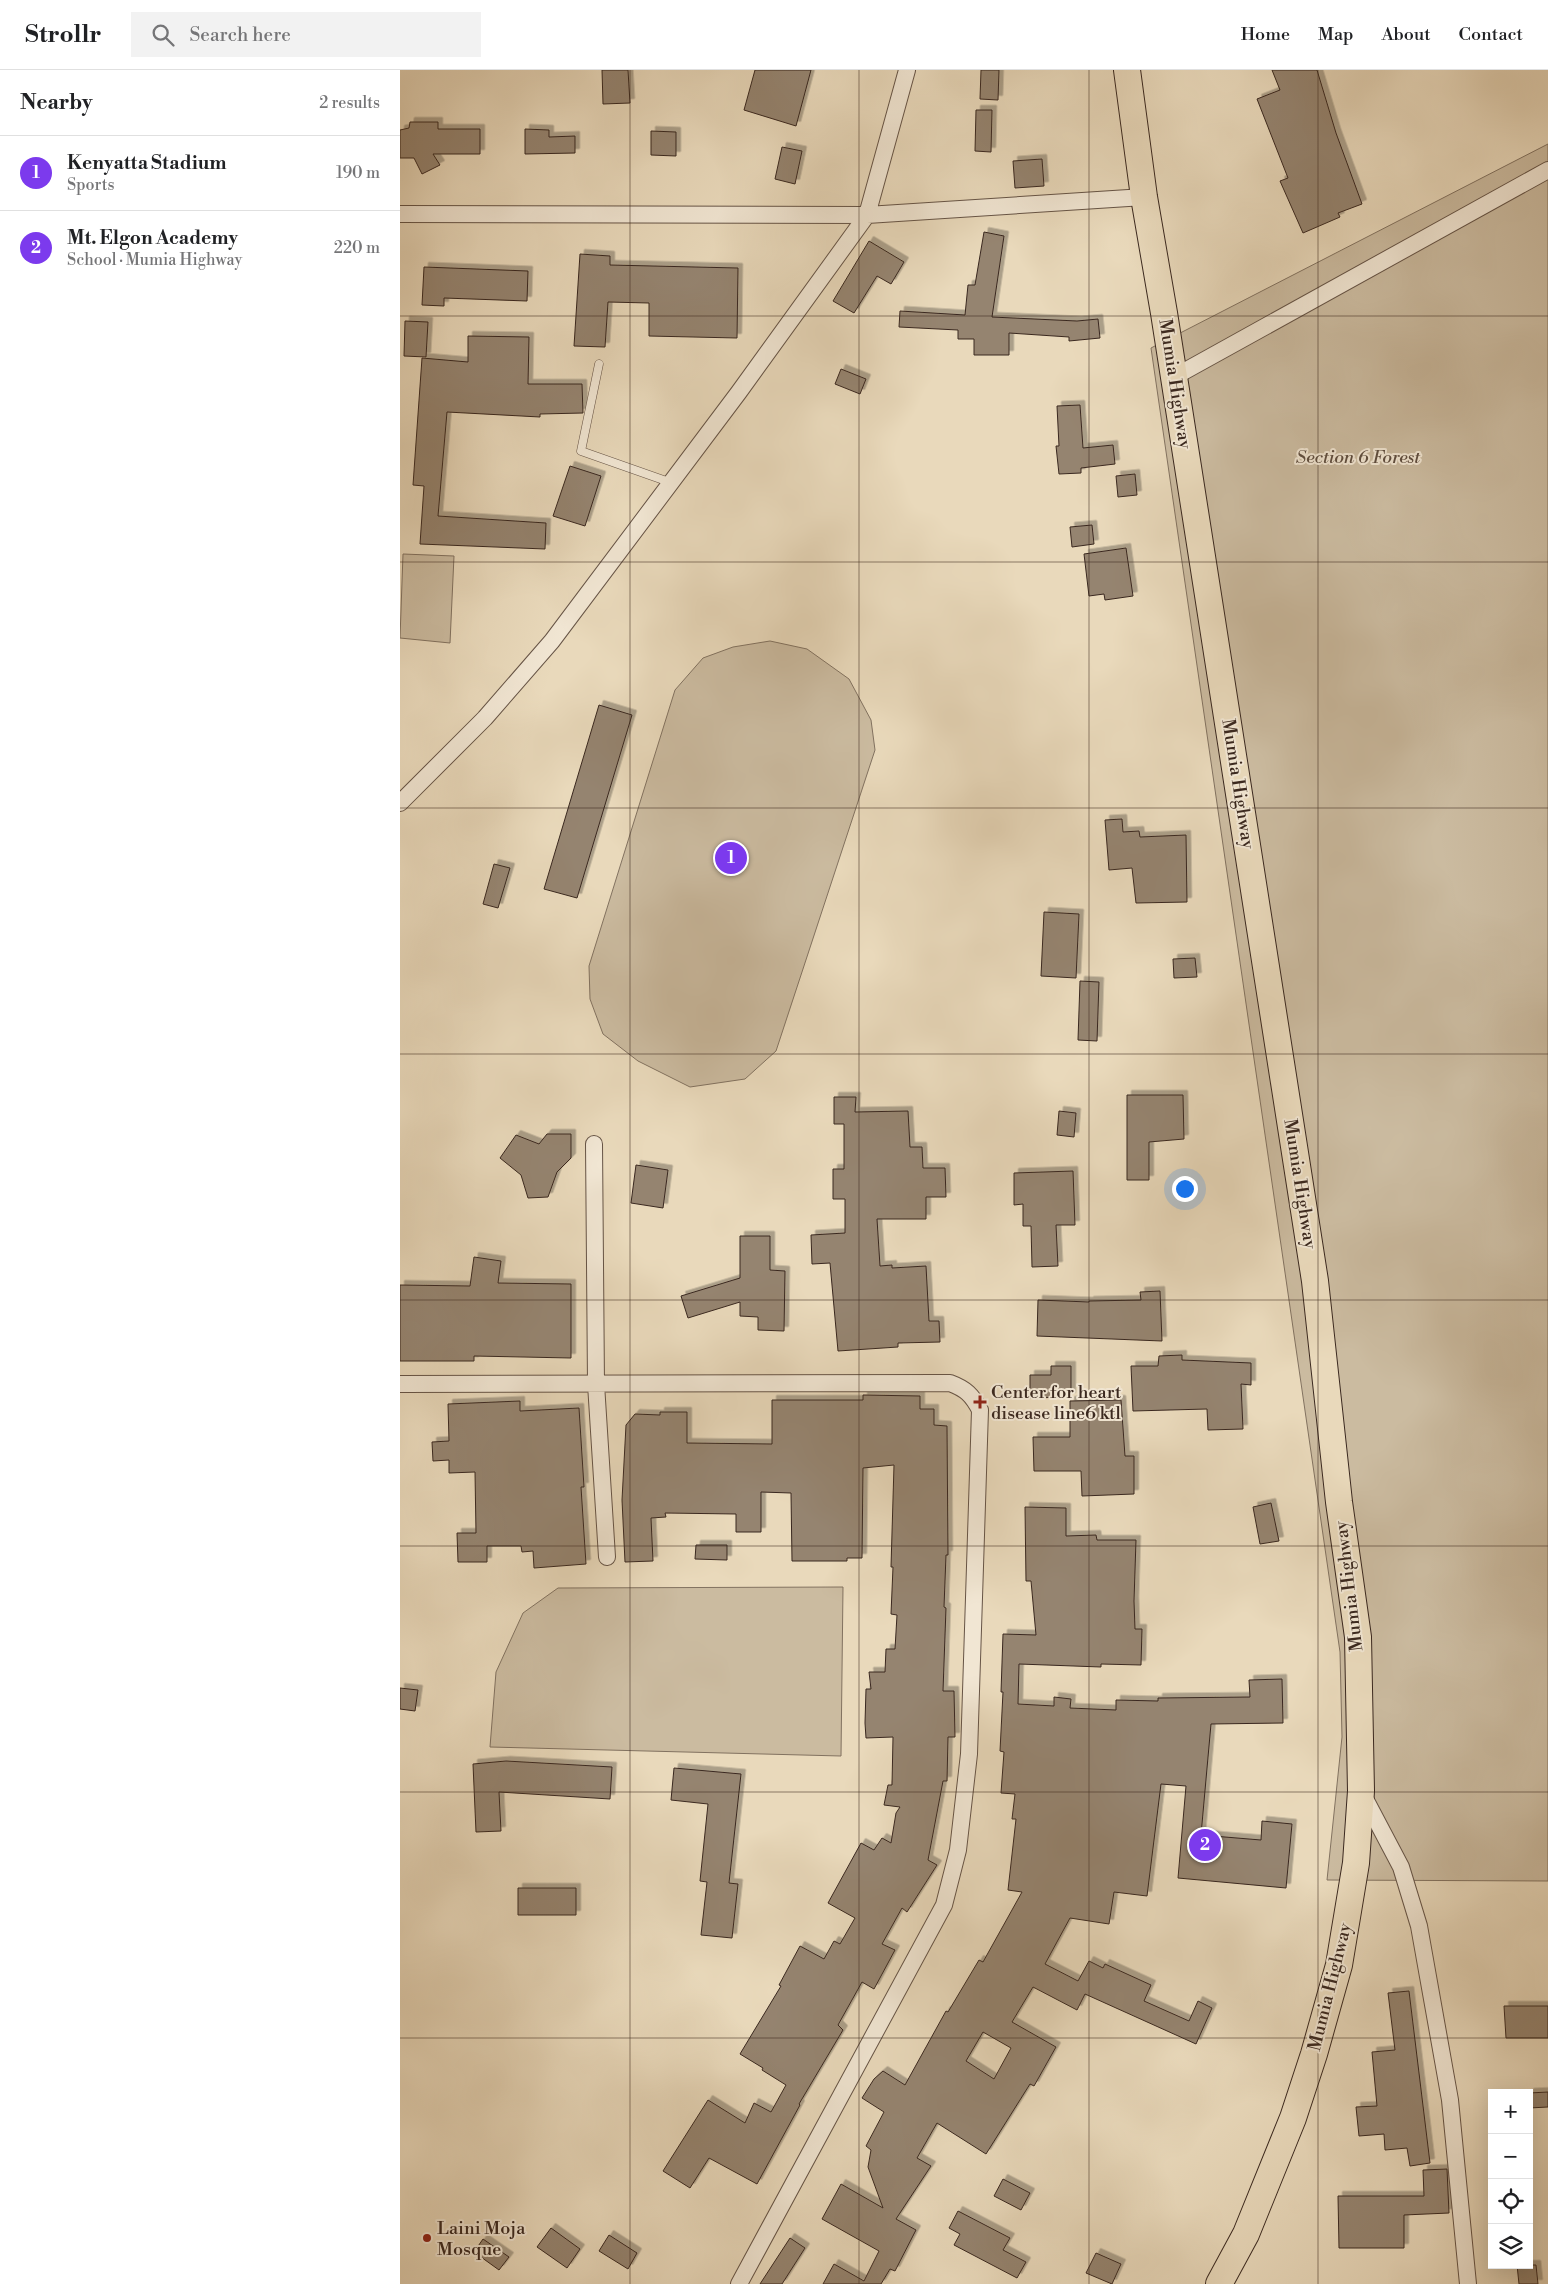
<!DOCTYPE html>
<meta charset="utf-8">
<style>
:root{--surface:#fff;--page:#f2f2f2;--text:#202124;--muted:#757577;--line:#e0e0e0;--accent:#7c3aed}
body{margin:0;font-family:"Libre Bodoni",serif;background:var(--page);color:var(--text)}
.controls{position:absolute;right:15px;bottom:15px;display:grid;overflow:hidden;border-radius:0px;box-shadow:0 5px 20px #0002}
.controls button{width:45px;height:45px;display:grid;place-items:center;padding:0;border:0;border-bottom:1px solid var(--line);background:var(--surface);color:var(--text);font:25px sans-serif}
.you{position:absolute;left:784px;top:1118px;width:18px;height:18px;margin:-12px;border:4px solid #fff;border-radius:50%;background:#1a73e8;box-shadow:0 0 0 8px #1a73e833}
.badge{display:grid;place-items:center;width:32px;height:32px;border-radius:50%;background:var(--accent);color:#fff;font-size:16px;font-weight:700}
.pin{position:absolute;translate:-50% -50%;border:2px solid #fff;box-shadow:0 1px 5px #0006}
.list{margin:0;padding:0;list-style:none}
h2{display:flex;justify-content:space-between;align-items:center;height:65px;margin:0;padding:0 20px;font-size:21px}
h2 small{font-size:16px;font-weight:400;color:var(--muted)}
.list li{display:grid;grid-template-columns:32px 1fr auto;gap:15px;align-items:center;box-sizing:border-box;height:75px;padding:0 20px;border-top:1px solid var(--line)}
.list b{display:block;font-size:19px;white-space:nowrap}
.list p{margin:0;font-size:16px;white-space:nowrap;color:var(--muted)}
.list em{font-size:16px;font-style:normal;color:var(--muted)}
.icon{flex:none;width:28px;height:28px;fill:none;stroke:currentColor;stroke-width:2;stroke-linecap:round;stroke-linejoin:round}
.map{position:relative;flex:none;width:1148px;height:2214px;overflow:hidden}
header{display:flex;align-items:center;gap:30px;box-sizing:border-box;height:70px;padding:0 25px;background:var(--surface);border-bottom:1px solid var(--line)}
header strong{font-size:24px}
nav{display:flex;gap:28px;margin-inline-start:auto;font-size:18px}
.search{width:350px;height:45px;background:var(--page);display:flex;align-items:center;gap:12px;box-sizing:border-box;padding:0 18px;border-radius:0px;color:var(--muted);font-size:19px}
main{display:flex}
aside{flex:1;background:var(--surface)}
.map>svg:first-child{display:block}
.green{fill:#cbbba0;stroke:#827260}
.building{fill:#958470;stroke:#3a281f;fill-rule:evenodd;filter:url(#shadow)}
.lines{fill:none;stroke-linecap:round;stroke-linejoin:round}
.service-casing{stroke:#665446;stroke-width:9}
.minor-casing{stroke:#665446;stroke-width:18}
.trunk-casing{stroke:#3a281f;stroke-width:28}
.service{stroke:#f1e6d3;stroke-width:8}
.minor{stroke:#f1e6d3;stroke-width:16}
.trunk{stroke:#e9d9bb;stroke-width:26}
.grid{fill:none;stroke:#3a281f;stroke-width:1;stroke-opacity:0.55}
.poi-dot{fill:#8f2418;stroke:#f1e6d3;stroke-width:2}
.labels{text-anchor:middle;dominant-baseline:central;stroke-width:4;stroke-linejoin:round;paint-order:stroke}
.street-label{font-size:18px;fill:#3a281f;stroke:#f1e6d3}
.park-label{font-size:18px;font-style:italic;fill:#5e4d3f;stroke:#f1e6d3}
.poi-label{font-size:18px;fill:#3a281f;stroke:#f1e6d3;text-anchor:start}
</style>
<header>
<strong>Strollr</strong>
<div class="search"><svg class="icon" aria-label="search" viewBox="0 0 24 24"><circle cx="10" cy="10" r="6"/><path d="M15 15l6 6"/></svg>Search here</div>
<nav><a>Home</a><a>Map</a><a>About</a><a>Contact</a></nav>
</header>
<main>
<aside>
<h2>Nearby<small>2 results</small></h2>
<ul class="list">
<li><span class="badge">1</span><div><b>Kenyatta Stadium</b><p>Sports</p></div><em>190 m</em></li>
<li><span class="badge">2</span><div><b>Mt. Elgon Academy</b><p>School · Mumia Highway</p></div><em>220 m</em></li>
</ul>
</aside>
<div class="map">
<svg width="1148" height="2214" viewBox="0 0 1148 2214">
<defs>
<filter id="shadow"><feDropShadow dx="4.5" dy="-4.5" stdDeviation="0" flood-color="#0004"/></filter>
</defs>
<rect width="100%" height="100%" fill="#e9d9bb"/>
<filter id="stains"><feTurbulence type="fractalNoise" baseFrequency=".004" numOctaves="4"/><feColorMatrix values="0 0 0 0 .2 0 0 0 0 .09 0 0 0 0 .02 0 0 0 .5 -.17"/></filter>
<radialGradient id="worn" r=".72"><stop offset=".6" stop-color="#630" stop-opacity="0"/><stop offset="1" stop-color="#630" stop-opacity=".3"/></radialGradient>
<path class="green" d="M1148 74V1811L927 1810 942 1667 940 1582 751 278Z
M3 484 54 486 50 573 0 568Z
M370 571 407 579 449 609 471 650 475 680 376 981 345 1009 290 1017 238 991 203 964 190 929 189 896 275 620 303 588 333 577Z
M443 1517 441 1686 90 1677 96 1602 123 1543 158 1518Z"/>
<path class="building" d="M202 0H228L230 33 203 34Z
M355 0H411L396 56 344 40Z
M581 0H599L598 30 580 29Z
M872 0H917L936 63 962 134 938 143 940 147 903 163 880 111 888 108 857 29 880 20Z
M576 40H592L591 82 575 81Z
M10 52H38V59H80V84H33L40 95 22 104 14 88H0V60L9 58Z
M125 59 149 60V67L175 66V83L125 84Z
M251 61 276 62V86L251 85Z
M382 77 402 81 395 114 375 109Z
M642 89 644 116 615 118 613 91Z
M584 162 604 166 592 247 677 251 698 249 700 268 669 271V267L609 263V285H574V269H558V260L499 257 500 241 565 245 568 215H575Z
M469 171 504 192 491 214 477 206 454 243 433 231Z
M180 184 210 186V195L338 198 337 268 249 266V233L208 232 205 277 174 276Z
M24 197 128 201 127 231 44 228V236L22 235Z
M5 251 28 252 26 287 4 286Z
M68 266 129 267 128 314H182L183 343 140 344V347L47 342 38 446 146 453 145 479 20 474 24 416 13 415 22 288 68 292Z
M441 299 466 309 460 324 435 314Z
M680 335 683 378 713 375 715 394 681 398V403L659 404 656 376H659L657 336Z
M170 396 201 406 185 456 153 446Z
M735 404 737 425 718 427 716 406Z
M692 455 694 474 672 477 670 457Z
M726 478 733 526 705 530 704 524 689 526 684 484Z
M199 635 232 645 177 828 144 819Z
M722 749 723 762 739 761 740 767 786 765 787 832 736 833 732 798 709 800 705 750Z
M94 794 110 798 98 838 83 834Z
M644 842 679 844 676 908 641 906Z
M795 888 797 907 774 908 773 889Z
M680 911 699 912 697 971 678 970Z
M727 1025H783L784 1069 749 1072V1110H727Z
M434 1027H456L455 1042 508 1041 510 1077H522L523 1098H545L546 1127H526V1149H477L480 1196 492 1195V1198L526 1196 529 1251H539L540 1272 498 1273V1277L438 1281 430 1193 412 1194 411 1165 445 1163V1129H433V1099H444V1054H434Z
M659 1041 676 1043 674 1067 657 1065Z
M147 1064H171V1088L157 1102 148 1127 128 1128 121 1105 100 1088 116 1065 139 1074Z
M236 1095 268 1100 263 1138 231 1133Z
M673 1101 675 1155H656L658 1196 632 1197 631 1156H623V1134L614 1135V1103Z
M340 1166H370V1200L385 1201 384 1261 358 1260V1247L340 1246V1232L288 1248 281 1226 340 1208Z
M74 1187 101 1191 98 1213 171 1214V1288L74 1286V1291H0V1215L70 1216Z
M760 1221 762 1271 637 1266 638 1230 689 1232V1231L741 1230 740 1222Z
M782 1285V1290L851 1293V1315L841 1314 843 1359 808 1360 807 1339 733 1341 731 1296H758L759 1286Z
M651 1296H671V1327L630 1328V1305H651Z
M463 1325 520 1326V1339H534V1355L547 1356 548 1485H546L544 1537 546 1538 543 1621H554L555 1667H548L547 1711H543L528 1790 537 1795 507 1842 502 1838 482 1874 495 1880 474 1919 462 1912 438 1955 443 1960 399 2034 400 2035 357 2114 309 2088 290 2118 263 2101 308 2030 345 2053 354 2033 371 2042 386 2015 362 2000 363 1998 340 1984 381 1916 379 1915 400 1876 424 1889 434 1871 440 1874 455 1848 428 1833 461 1773 474 1780 482 1768 491 1773 496 1743 500 1737 484 1735 488 1715H492L493 1667 466 1668 465 1653 466 1619H471L469 1602H485L486 1579H495L497 1545 491 1544 493 1497H491L494 1395 463 1398 462 1488H447V1491H392L391 1423 361 1422V1462H336V1444L265 1443 266 1447 251 1448 253 1491 225 1492 222 1430 226 1355 235 1344 260 1345V1342H287V1373L372 1374V1330H463Z
M721 1330 725 1386H734V1424L682 1426 681 1401H634L633 1367H670V1331Z
M120 1331V1341L179 1338 184 1417H181L186 1494 134 1498 133 1481 122 1482 121 1476H87V1492H58L57 1463H76L75 1402 49 1403V1390L33 1391 32 1372 49 1371 48 1334Z
M871 1433 879 1471 860 1474 853 1437Z
M625 1437 666 1438V1466L696 1465 697 1470H736L734 1531 735 1559H742L741 1595 701 1594V1597L619 1594 618 1634 654 1636V1627L671 1629 670 1638 716 1640V1630L758 1631V1628L850 1627 849 1610 882 1609 883 1653 811 1654 801 1765 861 1770 862 1751 892 1754 886 1818 778 1808 786 1716 761 1714 747 1826 714 1822 709 1854 670 1848 645 1894 678 1911 689 1891 703 1898 705 1894 751 1915 744 1931 789 1951 798 1931 812 1938 796 1974 685 1924 677 1940 633 1917 612 1952 656 1977 634 2016 630 2014 586 2084 537 2053 517 2088 531 2096 496 2149 516 2160 495 2201 490 2199 481 2214H423L434 2194 464 2211 479 2181 422 2149 441 2114 483 2138 468 2097 471 2080 466 2076 484 2042 462 2028 474 2009 483 2001 505 2015 546 1941 548 1942 579 1890 583 1892 622 1822 608 1820 616 1749H612L615 1724 601 1723 604 1682 600 1681 603 1622H601L603 1564 636 1565 631 1511H626ZM583 1962 611 1978 594 2009 566 1991Z
M296 1475H327V1490L295 1489Z
M0 1618 18 1620 15 1641 0 1639Z
M106 1691 212 1697 210 1729 99 1722 101 1761 76 1762 73 1694Z
M274 1698 341 1704 329 1813 338 1814 332 1868 301 1865 307 1812 300 1811 308 1734 271 1730Z
M118 1818H176V1845H118Z
M1009 1921 1030 2093 1010 2096 1007 2078 985 2080 984 2064 959 2066 956 2037 977 2036 972 1982 995 1980 988 1923Z
M1104 1936H1148V1968H1106Z
M1148 2022V2037L1129 2038V2023Z
M1047 2099 1049 2143 1004 2145V2178H939L938 2126H1024L1023 2100Z
M603 2109 630 2123 621 2140 594 2126Z
M558 2141 610 2168 603 2180 626 2192 617 2208 554 2175 560 2164 549 2158Z
M151 2158 180 2179 167 2198 137 2177Z
M209 2165 237 2183 228 2199 199 2181Z
M390 2168 405 2178 382 2214H360Z
M83 2169 109 2187 99 2200 74 2182Z
M696 2183 721 2194 712 2214 686 2203Z
M1117 2195H1136L1138 2214H1119Z"/>
<g class="lines">
<g class="service-casing">
<path id="service" d="M199 294 181 381 272 413"/>
</g>
<g class="minor-casing">
<path id="minor" d="M0 144 467 145 744 127
M774 307 1148 100
M0 733 85 648 152 571 339 322 467 145 507 0
M194 1074 196 1314 207 1487
M0 1314 550 1313C566 1319 572 1325 580 1340L569 1684 558 1780 544 1835 339 2214
M962 1723 1001 1797 1019 1856 1050 2030 1068 2214"/>
</g>
<g class="trunk-casing">
<path id="trunk" d="M727 0 744 127 764 243 915 1211 939 1432 958 1567 961 1721 956 1793 939 1895 914 1984 893 2048 846 2164 819 2214"/>
</g>
<use href="#service" class="service"/>
<use href="#minor" class="minor"/>
<use href="#trunk" class="trunk"/>
</g>
<path class="grid" d="M230 0V2214M459 0V2214M689 0V2214M918 0V2214M0 246H1148M0 492H1148M0 738H1148M0 984H1148M0 1230H1148M0 1476H1148M0 1722H1148M0 1968H1148"/>
<g class="poi-dot">
<path d="M577.5 1324.5h5v5h5v5h-5v5h-5v-5h-5v-5h5z"/>
<circle cx="27" cy="2168" r="5"/>
</g>
<g class="labels">
<g class="street-label">
<text transform="translate(775 314) rotate(81)">Mumia Highway</text>
<text transform="translate(838 714) rotate(81)">Mumia Highway</text>
<text transform="translate(900 1114) rotate(81)">Mumia Highway</text>
<text transform="translate(949 1516) rotate(-97)">Mumia Highway</text>
<text transform="translate(930 1917) rotate(-76)">Mumia Highway</text>
</g>
<g class="park-label">
<text x="958" y="387">Section 6 Forest</text>
</g>
<g class="poi-label">
<text x="591" y="1322">Center for heart<tspan x="591" dy="21">disease line6 ktl</tspan></text>
<text x="37" y="2158">Laini Moja<tspan x="37" dy="21">Mosque</tspan></text>
</g>
</g>
<rect width="100%" height="100%" filter="url(#stains)"/>
<rect width="100%" height="100%" fill="url(#worn)"/>
</svg>
<div class="controls">
<button>+</button>
<button>−</button>
<button><svg class="icon" aria-label="locate" viewBox="0 0 24 24"><circle cx="12" cy="12" r="6"/><path d="M12 2v4M12 18v4M2 12h4M18 12h4"/></svg></button>
<button><svg class="icon" aria-label="layers" viewBox="0 0 24 24"><path d="M12 4l9 5-9 5-9-5zM3 14l9 5 9-5"/></svg></button>
</div>
<div class="you"></div>
<div class="pin badge" style="left:331px;top:788px">1</div>
<div class="pin badge" style="left:805px;top:1775px">2</div>
</div>
</main>
